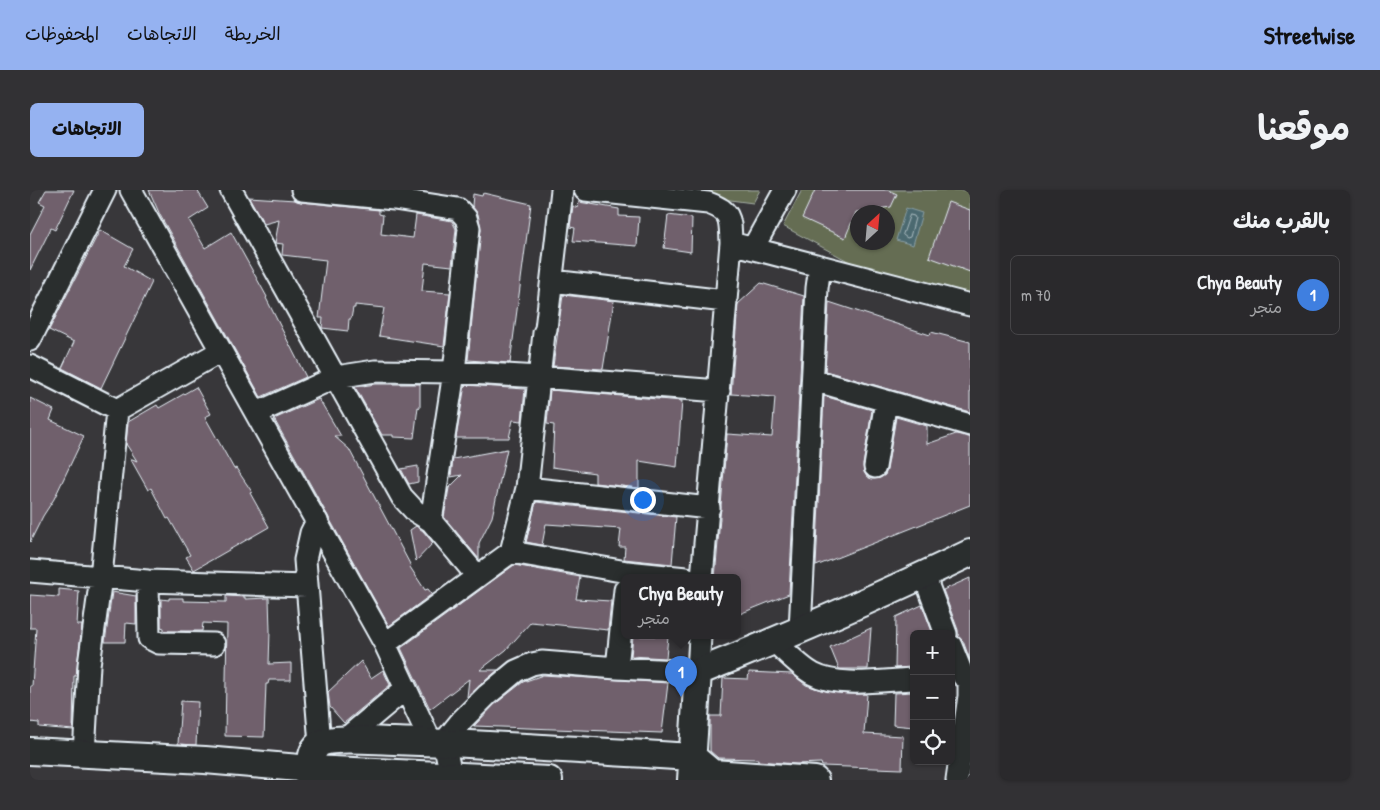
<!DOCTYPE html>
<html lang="ar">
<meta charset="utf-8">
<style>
:root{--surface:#2a292c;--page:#323134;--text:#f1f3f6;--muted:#a5a6a9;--line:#464548;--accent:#95b2f1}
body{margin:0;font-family:"Patrick Hand","Playpen Sans Arabic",sans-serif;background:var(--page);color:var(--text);direction:rtl}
.controls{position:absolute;right:15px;bottom:15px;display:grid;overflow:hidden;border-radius:8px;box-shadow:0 1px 4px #0004}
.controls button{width:45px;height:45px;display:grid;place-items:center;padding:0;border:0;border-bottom:1px solid var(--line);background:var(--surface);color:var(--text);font:25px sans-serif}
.compass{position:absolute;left:820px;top:15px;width:45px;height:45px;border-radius:50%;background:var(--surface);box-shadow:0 1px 4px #0004;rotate:26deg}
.you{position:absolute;left:612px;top:309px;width:18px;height:18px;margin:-12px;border:4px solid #fff;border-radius:50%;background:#1a73e8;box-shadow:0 0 0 8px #1a73e833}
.badge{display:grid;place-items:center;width:32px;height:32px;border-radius:50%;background:var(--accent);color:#fff;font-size:16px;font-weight:700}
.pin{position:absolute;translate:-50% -41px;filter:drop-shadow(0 1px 2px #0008)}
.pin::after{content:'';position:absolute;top:26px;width:18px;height:15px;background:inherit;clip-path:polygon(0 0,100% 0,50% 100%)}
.popup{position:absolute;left:591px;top:384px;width:120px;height:65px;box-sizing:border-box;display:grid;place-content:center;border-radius:8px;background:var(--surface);filter:drop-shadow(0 1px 4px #0005);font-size:16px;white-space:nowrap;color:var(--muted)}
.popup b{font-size:19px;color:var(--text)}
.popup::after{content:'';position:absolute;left:50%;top:100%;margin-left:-10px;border:10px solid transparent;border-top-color:var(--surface)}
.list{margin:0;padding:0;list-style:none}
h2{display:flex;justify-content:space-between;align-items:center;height:65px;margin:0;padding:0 20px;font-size:21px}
h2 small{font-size:16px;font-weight:400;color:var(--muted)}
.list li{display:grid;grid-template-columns:32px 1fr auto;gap:15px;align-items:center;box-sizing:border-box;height:80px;margin:0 10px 10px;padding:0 10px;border:1px solid var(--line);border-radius:8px}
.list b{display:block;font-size:19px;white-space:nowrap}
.list p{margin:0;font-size:16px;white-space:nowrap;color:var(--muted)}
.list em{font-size:16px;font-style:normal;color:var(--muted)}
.icon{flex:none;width:28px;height:28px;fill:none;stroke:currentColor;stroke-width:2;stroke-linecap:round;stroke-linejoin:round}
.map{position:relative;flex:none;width:940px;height:590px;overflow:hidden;direction:ltr;border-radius:8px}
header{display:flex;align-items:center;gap:30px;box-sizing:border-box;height:70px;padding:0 25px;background:var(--accent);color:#111}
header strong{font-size:24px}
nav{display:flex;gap:28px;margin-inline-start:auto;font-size:18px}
.intro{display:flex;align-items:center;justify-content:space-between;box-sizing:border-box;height:120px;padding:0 30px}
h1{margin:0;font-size:35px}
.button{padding:12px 22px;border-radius:8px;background:var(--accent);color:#111;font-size:18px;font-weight:700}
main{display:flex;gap:30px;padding:0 30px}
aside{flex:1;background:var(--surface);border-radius:8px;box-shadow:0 1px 4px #0004}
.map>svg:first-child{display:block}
.green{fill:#656d53;stroke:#a6afa6;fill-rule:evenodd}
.water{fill:#4c696f;stroke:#8a9fa6}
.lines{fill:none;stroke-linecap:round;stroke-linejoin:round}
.shore{stroke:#aabbc1;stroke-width:1}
.building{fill:#70606c;stroke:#e8f1f8}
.minor-casing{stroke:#e8f1f8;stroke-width:25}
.tertiary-casing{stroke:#e8f1f8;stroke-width:30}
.minor{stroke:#2a2d2e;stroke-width:21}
.tertiary{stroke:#2a2d2e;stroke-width:26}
</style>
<header>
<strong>Streetwise</strong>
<nav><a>الخريطة</a><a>الاتجاهات</a><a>المحفوظات</a></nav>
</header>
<div class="intro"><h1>موقعنا</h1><a class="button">الاتجاهات</a></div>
<main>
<aside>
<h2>بالقرب منك<small></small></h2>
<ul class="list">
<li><span class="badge" style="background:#3f7fe0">1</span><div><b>Chya Beauty</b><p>متجر</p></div><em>70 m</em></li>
</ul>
</aside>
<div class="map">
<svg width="940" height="590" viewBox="0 0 940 590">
<rect width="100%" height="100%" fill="#38373a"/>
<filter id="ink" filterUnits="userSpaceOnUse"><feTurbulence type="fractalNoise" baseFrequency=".02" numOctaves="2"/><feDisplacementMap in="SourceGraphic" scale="10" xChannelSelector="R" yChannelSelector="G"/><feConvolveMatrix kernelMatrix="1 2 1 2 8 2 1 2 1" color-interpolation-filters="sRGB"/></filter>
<g filter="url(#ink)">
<path class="green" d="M625 0H730L723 13Z
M772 0H940V107L831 78 753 36ZM828 22H858V52H828Z"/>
<path class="water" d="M876 18 892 23 883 55 866 50Z"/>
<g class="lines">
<path class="shore" d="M880 25 884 26 885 28 880 47 877 48 873 45Z"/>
</g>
<path class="building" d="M16 0H44L25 40 21 38 0 80V44L15 15 9 12Z
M119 0H167L178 18 159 30 175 58 201 42 237 107 236 108 276 187 231 207 130 25Z
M785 0H858L867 4 861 17 826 22 815 48 772 28Z
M453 3 501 14 480 173 438 170 451 39 448 24 442 16 443 4 452 6Z
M219 7 265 10 271 12 349 20V24L353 25 351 44 383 48 386 25 422 31 426 39 422 76 395 73 392 101 420 103 414 156 349 146 354 118 325 115V118H323L321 129H319L318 141 292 138 293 128H289L296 70 252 65 253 54 245 53 249 30 234 34Z
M549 12 589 19V26L609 27 607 56 543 51 545 38 540 37 543 16 548 18Z
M918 12 940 20V82L899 67Z
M638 25 662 28 661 62 634 58Z
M70 40 103 59 94 76 122 92 71 198 32 178 44 152 19 140Z
M731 93 774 106 759 404 707 425V388H685L697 244 742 247 745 207 701 204 708 114Z
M533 105 584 111 573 179 523 176Z
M799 112 900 145 901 142 940 152V222L795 181Z
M346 194H390V218L388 217 384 248 363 247V245H352L325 197Z
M435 195 495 199 492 231 483 230 479 248H426Z
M166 197 181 224 175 227 204 279 206 278 222 302 220 303 239 337 164 380 156 367 160 365 139 328 137 329 121 298 118 300 100 268 107 271 96 254 98 232 127 215 129 218Z
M520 200 652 211 647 277 609 271V298L565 293V283L522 277 524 235 517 234Z
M794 206 842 220 833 275 834 282 837 287 842 289 850 288 855 285 857 280 866 227 897 236V254L926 244 940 247V315L786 376Z
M0 208 24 220 20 230 54 246 24 309 13 326 0 352Z
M289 209 311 246H304L319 259 381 376 380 377 395 400 398 399 402 404 359 436 244 229Z
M477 259 462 327 449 353V369L414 327 419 298 432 285 421 287 423 269Z
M388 276V292L379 294 371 279Z
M506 312 646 327 642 374 594 369 595 357H589L591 339 516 334 512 355 496 352Z
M386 336 393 341 403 353 386 371 380 340Z
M484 375 550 387 546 409 581 411 578 440 501 432 476 460 450 480H468L437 507 439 489 400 519 371 458Z
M940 388V470L933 451 928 446V440L913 400Z
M29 399 49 401 47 435H52L46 486H44L43 540 9 537V533L0 532V496H2L6 438H0V405L29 407Z
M82 402 106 406V434L96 433 95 452H75Z
M196 406 215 407V409L239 408 240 441 239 474 261 473V490H239L238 494H236L234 547 195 546 197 434 173 433 172 441H134V438L131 437V409L139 410V408H153V411L196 412Z
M892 415 903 444H884V477L865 478 866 427Z
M841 438 838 479H809L800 457Z
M603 446H638L636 468 601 466Z
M331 471 341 488 353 480 360 495 314 533 300 517 298 502Z
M719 482 762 484 776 495 791 500 817 504H837L834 544 873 546 872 579 792 576 791 573 766 574 728 571V569L688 568 680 561V526H691L693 488 718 489Z
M513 485 638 493 632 543 444 536 465 514 493 492Z
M884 502V537L863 535 864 503Z
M151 511 168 512 166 555 148 554Z"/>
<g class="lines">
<g class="minor-casing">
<path id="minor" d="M101 0 355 454 401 552
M201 0 372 307 385 321 401 331 447 386
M272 0 364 9 428 19 436 28 439 38 424 182 401 331
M555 0 678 13C702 21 700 30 701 53L940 115
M723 58 755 0
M522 91 695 111
M0 150 75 0
M0 176 87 220
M783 190 940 235
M87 220 191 161
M227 223 306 187 345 181 424 182 509 187 689 201
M845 277 856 211
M497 298 679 318
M287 331 281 343 275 370 290 554
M481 362 597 382 656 388
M0 381 118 391 277 396
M894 385 916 444
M672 388 701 53
M118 391 119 448 129 453 184 454
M770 440 787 98 790 76
M744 451C755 461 770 477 783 484 809 498 854 490 884 489
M355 454 481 362 497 298 514 143 516 139 532 0
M921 456 933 486 939 488V506L927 590
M587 478 595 400
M314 550 375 499
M54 564 59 475 71 387 87 220
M422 590 414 552 432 530 457 505 486 481 502 474 512 472 587 478 668 482 670 446"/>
</g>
<g class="tertiary-casing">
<path id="tertiary" d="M0 561 175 570 281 579 519 590
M281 579C281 570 281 560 289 554 302 546 347 551 364 551 463 554 563 561 663 567L682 583 785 590
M661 590 668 482C760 445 851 406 940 363"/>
</g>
<use href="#minor" class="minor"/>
<use href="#tertiary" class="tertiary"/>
</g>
</g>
</svg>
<div class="controls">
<button>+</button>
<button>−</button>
<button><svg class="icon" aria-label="locate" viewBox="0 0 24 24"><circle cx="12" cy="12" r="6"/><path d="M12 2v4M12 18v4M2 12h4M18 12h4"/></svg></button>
</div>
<svg class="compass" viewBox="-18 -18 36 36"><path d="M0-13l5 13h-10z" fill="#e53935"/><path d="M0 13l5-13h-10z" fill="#a5a6a9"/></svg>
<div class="you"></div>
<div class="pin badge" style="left:651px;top:507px;background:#3f7fe0">1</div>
<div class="popup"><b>Chya Beauty</b>متجر</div>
</div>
</main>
